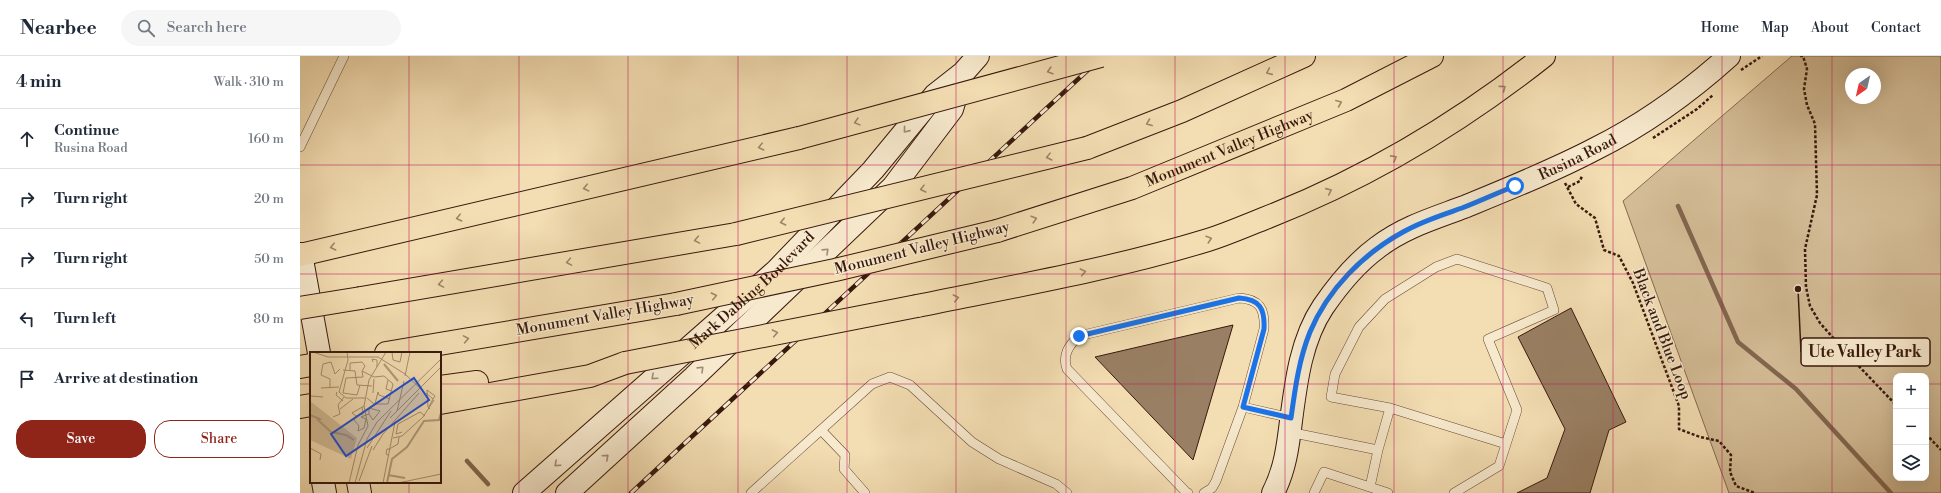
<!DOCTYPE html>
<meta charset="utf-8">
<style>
:root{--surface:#fff;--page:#f6f6f7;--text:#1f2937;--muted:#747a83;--line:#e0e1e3;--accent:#8f2418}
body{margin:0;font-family:"Libre Bodoni",serif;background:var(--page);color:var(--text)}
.controls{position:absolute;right:12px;bottom:12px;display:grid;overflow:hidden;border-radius:8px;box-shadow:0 4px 16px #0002}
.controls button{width:36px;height:36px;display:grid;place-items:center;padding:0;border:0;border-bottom:1px solid var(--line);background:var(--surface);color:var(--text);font:20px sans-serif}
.compass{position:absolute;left:1545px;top:12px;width:36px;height:36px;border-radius:50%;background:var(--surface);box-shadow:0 4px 16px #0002;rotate:214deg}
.stop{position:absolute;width:12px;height:12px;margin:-9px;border:3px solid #1a73e8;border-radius:50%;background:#fff}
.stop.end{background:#1a73e8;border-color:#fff;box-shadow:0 1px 4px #0008}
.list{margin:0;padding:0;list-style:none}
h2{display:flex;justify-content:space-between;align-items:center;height:52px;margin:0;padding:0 16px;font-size:17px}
h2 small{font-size:13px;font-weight:400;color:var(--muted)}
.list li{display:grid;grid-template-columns:26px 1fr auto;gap:12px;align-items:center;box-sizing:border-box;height:60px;padding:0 16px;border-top:1px solid var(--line)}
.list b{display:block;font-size:15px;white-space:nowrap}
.list p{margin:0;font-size:13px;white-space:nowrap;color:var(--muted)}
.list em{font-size:13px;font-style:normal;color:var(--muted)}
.actions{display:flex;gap:8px;padding:12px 16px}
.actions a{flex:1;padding:9px 0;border:1px solid var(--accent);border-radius:16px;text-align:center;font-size:14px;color:var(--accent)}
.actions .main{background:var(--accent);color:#fff}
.icon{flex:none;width:22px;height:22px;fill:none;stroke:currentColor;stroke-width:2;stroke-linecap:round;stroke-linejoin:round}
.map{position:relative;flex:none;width:1641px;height:437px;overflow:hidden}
header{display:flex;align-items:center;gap:24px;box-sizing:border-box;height:56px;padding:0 20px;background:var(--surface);border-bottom:1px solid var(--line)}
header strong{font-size:19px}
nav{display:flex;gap:22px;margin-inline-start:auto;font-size:14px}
.search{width:280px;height:36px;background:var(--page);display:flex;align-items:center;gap:10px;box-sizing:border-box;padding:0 14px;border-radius:22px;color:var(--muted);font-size:15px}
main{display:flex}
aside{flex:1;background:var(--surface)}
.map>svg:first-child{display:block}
.green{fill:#d3bc96;stroke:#866a52;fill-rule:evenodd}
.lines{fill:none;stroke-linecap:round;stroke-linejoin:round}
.stream{stroke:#82664e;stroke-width:4.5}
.building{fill:#997f63;stroke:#38190d}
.lane-casing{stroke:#674a36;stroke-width:10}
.secondary-casing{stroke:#38190d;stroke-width:24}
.highway-casing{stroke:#38190d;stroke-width:24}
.path{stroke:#38190d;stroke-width:2.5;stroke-dasharray:3 2;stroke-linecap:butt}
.lane{stroke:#f7e9cd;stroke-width:9}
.secondary{stroke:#f7e9cd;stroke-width:22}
.highway{stroke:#f3ddb2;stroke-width:22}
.rail-casing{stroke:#38190d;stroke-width:4.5}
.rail{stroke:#f7e9cd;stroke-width:3;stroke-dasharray:9;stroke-linecap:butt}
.highway-bridge-casing{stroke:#38190d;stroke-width:24;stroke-linecap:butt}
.highway-bridge{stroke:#f3ddb2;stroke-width:22}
.oneway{stroke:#9f8568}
.oneway2{stroke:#a18b77}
.route{stroke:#1a73e8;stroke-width:5}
.grid{fill:none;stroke:#c2185b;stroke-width:1;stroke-opacity:0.55}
.labels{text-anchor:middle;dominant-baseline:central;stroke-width:3;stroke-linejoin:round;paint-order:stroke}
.street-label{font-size:15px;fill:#38190d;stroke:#f7e9cd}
.inset-river{fill:none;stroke:#b39a7a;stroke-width:2}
.inset-road{fill:none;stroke:#a88f70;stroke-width:1}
.view{fill:#1d4ed8;fill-opacity:0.15;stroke:#1d4ed8;stroke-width:2}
.inset-edge{fill:none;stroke:#38190d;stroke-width:2}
.leader{fill:none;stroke:#38190d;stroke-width:1.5}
.callout-dot{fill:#38190d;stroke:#f7e9cd;stroke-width:1.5}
.callout{fill:#f7e9cd;stroke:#38190d;stroke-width:1.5}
.callout-label{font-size:16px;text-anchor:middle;font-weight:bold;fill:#38190d}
</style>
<header>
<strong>Nearbee</strong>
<div class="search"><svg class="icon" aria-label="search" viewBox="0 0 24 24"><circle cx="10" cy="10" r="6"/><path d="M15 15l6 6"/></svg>Search here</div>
<nav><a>Home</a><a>Map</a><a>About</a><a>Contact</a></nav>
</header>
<main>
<aside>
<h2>4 min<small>Walk · 310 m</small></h2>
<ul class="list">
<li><svg class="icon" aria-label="ahead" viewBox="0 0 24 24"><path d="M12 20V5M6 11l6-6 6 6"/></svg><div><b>Continue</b><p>Rusina Road</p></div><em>160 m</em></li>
<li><svg class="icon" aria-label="right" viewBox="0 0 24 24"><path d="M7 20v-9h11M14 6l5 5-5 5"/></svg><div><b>Turn right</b></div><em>20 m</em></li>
<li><svg class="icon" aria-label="right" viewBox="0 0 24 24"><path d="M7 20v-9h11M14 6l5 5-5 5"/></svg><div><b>Turn right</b></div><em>50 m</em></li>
<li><svg class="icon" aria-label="left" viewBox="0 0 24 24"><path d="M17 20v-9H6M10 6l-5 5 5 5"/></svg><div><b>Turn left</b></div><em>80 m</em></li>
<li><svg class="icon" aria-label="arrive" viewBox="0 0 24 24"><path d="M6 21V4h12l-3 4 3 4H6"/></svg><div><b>Arrive at destination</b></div></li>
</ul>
<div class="actions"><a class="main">Save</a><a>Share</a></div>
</aside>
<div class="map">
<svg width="1641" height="437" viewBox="0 0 1641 437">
<rect width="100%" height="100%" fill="#f3ddb2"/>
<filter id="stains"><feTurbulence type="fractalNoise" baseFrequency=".005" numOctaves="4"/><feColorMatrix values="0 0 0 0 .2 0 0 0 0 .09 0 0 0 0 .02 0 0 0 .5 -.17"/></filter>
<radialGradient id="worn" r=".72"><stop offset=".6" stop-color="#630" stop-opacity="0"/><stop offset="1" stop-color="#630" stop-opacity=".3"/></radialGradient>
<path class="green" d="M1492 0H1640L1641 2V437H1429L1323 145ZM1551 18H1575V42H1551ZM1596 320H1626V422H1596Z"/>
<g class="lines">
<path class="stream" d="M1378 150 1438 286 1496 333 1591 437
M167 405 188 428"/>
</g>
<path class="building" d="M1271 252 1326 366 1309 374 1290 437H1217L1247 422 1265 373 1218 281Z
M933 269 893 404 795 301Z"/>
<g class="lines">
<g class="lane-casing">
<path id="lane" d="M0 91 44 0
M943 351 991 362
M1090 352 1206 388
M521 374 545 399 544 413 565 437
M989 376 1078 394 1090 352 1031 341 1035 318 1059 271 1085 243 1136 211 1157 203 1247 232 1254 254 1188 283 1217 354 1199 410 1154 437
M1070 431 1078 394
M451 437 572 328 590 321 610 329 672 386 699 403 756 428 767 437
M888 437 886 436 767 313C762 299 769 289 779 280L939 242C960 243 965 253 964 273L943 351 916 425 912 432 904 437
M1014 437 1024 416 1088 437"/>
</g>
<g class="secondary-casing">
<g id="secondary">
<path d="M1 198 19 297"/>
<path d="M23 426 25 437"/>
<path d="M58 426 60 437"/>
<path id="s1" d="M224 437 476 215 573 114 635 39 663 17 678 0"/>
<path d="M267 437 394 321 593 131 652 53 661 23"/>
<path id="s2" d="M973 437C985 414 988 390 991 365 996 326 1001 284 1023 251 1038 229 1056 207 1078 191 1104 171 1135 162 1164 151 1208 133 1253 115 1295 93 1343 69 1389 36 1429 0"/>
</g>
</g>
<g class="highway-casing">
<g id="highway">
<path d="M787 92 882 55 1004 0"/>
<path id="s3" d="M697 175 832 132 1046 44 1132 0"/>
<path d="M0 199 499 82"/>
<path d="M61 242 436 178"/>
<path d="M617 250C715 230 813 213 908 184 927 178 945 170 963 163 1066 123 1157 69 1244 0"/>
<path d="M86 297 376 248"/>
<path d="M0 311 11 309"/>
<path d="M140 331 177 326"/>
<path d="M140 347 290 320 325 307"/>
<path d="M0 351 11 349"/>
</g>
</g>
<path class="path" d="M1500 0H1503L1507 13 1504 33 1507 49 1515 68 1517 139 1505 193 1506 231 1510 250 1520 267 1551 302 1596 349
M1441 14 1462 0
M1353 82 1397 53 1413 39
M1265 127 1276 148 1295 162 1304 194 1319 200 1333 227 1379 350V373L1400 381 1419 385 1431 399 1430 416 1436 430 1455 437
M1268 131 1280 125 1282 120
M1626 378 1641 394"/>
<use href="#lane" class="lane"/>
<use href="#secondary" class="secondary"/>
<use href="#highway" class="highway"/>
<g class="rail-casing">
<path id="rail" d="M331 437 803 0"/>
</g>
<use href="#rail" class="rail"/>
<g class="highway-bridge-casing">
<path id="highway-bridge" d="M499 82 801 0
M436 178 787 92
M376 248 535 214 697 175
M0 252 61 242
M325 307 617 250"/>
</g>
<use href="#highway-bridge" class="highway-bridge"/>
</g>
<defs><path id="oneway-chevron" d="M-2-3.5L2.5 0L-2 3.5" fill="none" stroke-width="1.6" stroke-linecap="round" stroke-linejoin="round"/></defs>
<g class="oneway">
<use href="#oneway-chevron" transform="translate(750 15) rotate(164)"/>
<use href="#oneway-chevron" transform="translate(969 16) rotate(156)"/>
<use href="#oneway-chevron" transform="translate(1203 32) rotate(-37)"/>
<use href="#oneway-chevron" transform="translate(1039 47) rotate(-23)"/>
<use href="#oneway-chevron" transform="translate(557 66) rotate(165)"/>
<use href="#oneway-chevron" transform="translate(849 67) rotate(159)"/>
<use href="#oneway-chevron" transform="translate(461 91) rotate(167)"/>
<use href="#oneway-chevron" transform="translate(749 101) rotate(166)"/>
<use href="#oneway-chevron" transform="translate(1094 102) rotate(-29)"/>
<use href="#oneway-chevron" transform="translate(286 132) rotate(167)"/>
<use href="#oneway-chevron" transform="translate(623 133) rotate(166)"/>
<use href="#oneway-chevron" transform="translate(1029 135) rotate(-24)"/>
<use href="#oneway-chevron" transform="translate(159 162) rotate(167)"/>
<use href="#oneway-chevron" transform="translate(734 163) rotate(-17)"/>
<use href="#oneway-chevron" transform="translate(483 166) rotate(167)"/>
<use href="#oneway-chevron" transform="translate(909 183) rotate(-18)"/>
<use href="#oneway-chevron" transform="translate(397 184) rotate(170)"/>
<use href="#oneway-chevron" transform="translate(33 191) rotate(167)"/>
<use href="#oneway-chevron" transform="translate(269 206) rotate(170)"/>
<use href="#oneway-chevron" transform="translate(783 216) rotate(-11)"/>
<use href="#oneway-chevron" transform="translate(141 228) rotate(170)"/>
<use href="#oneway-chevron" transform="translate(414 240) rotate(-12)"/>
<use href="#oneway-chevron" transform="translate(656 242) rotate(-11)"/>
<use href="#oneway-chevron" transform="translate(475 277) rotate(-11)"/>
<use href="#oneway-chevron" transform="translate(166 283) rotate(-10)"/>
</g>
<g class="oneway2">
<use href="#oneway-chevron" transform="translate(606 74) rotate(129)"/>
<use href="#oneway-chevron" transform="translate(526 195) rotate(-44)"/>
<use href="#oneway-chevron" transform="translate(401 313) rotate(-44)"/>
<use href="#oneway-chevron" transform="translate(354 321) rotate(138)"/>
<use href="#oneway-chevron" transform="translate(306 401) rotate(-42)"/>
<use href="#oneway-chevron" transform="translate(257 408) rotate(138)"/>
</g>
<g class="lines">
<path class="route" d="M779 280 939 242C960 243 965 253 964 273L943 351 991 362C995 333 999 303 1010 276 1028 233 1063 198 1103 176 1122 165 1142 159 1162 152 1180 145 1197 137 1215 130"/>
</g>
<path class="grid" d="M109 0V297M219 0V437M328 0V437M438 0V437M547 0V437M656 0V437M766 0V437M875 0V437M985 0V437M1094 0V437M1203 0V437M1313 0V437M1422 0V437M1532 0V437M0 109H1641M0 218H1641M0 328H11M140 328H1596M1626 328H1641M109 426V437"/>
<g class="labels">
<g class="street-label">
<text stroke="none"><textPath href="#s3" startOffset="247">Monument Valley Highway</textPath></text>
<text stroke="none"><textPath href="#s2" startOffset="495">Rusina Road</textPath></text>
<text transform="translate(622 192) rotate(-14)">Monument Valley Highway</text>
<text stroke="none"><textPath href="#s1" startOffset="305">Mark Dabling Boulevard</textPath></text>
<text transform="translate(305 259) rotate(-10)">Monument Valley Highway</text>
<text transform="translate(1362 278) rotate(69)">Black and Blue Loop</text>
</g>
</g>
<g transform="translate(10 296)">
<rect width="131" height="131" fill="#f3ddb2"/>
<path d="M0 49 47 86 41 107 0 88Z" fill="#d3bc96"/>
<path class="inset-river" d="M74 12 88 29M0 63 10 67 8 68 21 80 36 83 44 88M78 123 95 126M77 131 82 107 97 95 114 69 129 68 131 61"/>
<path class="inset-road" d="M3 0 18 5H68L95 22 112 38M37 0 38 8 29 40 36 46H56M82 0 83 8 90 10 92 0M63 10 62 7 67 8V15M33 18 45 19 47 33 62 34M40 18V11L52 10 55 14 52 19 64 25 74 24 83 32 78 52H64L57 46M95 24 100 0M78 28 76 37 82 39M50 33 47 43 33 41 36 26 53 25 52 19M20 35V27L11 23 13 12 21 10 25 22 30 17M11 36 29 35M27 40 26 43 33 49M63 41 64 27M116 41 123 47 119 55M1 44 13 45M65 52 68 40 69 43 80 47M54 54 42 61 46 64 44 68 49 74 48 79 54 76 56 67 51 65 56 63M30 57 43 47M120 57 118 55 117 38 125 44 123 47M87 59 94 29M56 63 59 62V56L70 59 63 68 59 62M46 64 53 62 52 55M23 65 30 62 28 53 34 45M80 66 131 15M92 80 86 82 88 72 110 60 115 64M83 86 92 84 113 65 124 48M0 96 11 102 10 108M57 96 81 59M81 96 88 92 89 85M63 98 73 82 109 41M79 104 76 102 77 97H81M49 129 62 94M39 131 48 93 58 74 54 54 59 28 76 0M45 131 57 87 67 70 131 7M73 131 85 70M88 131 131 122"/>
<path class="view" d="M104 26 119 48 36 104 21 82Z"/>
<rect width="131" height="131" class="inset-edge"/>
</g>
<path class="leader" d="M1498 233L1501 296"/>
<circle class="callout-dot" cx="1498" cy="233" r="4"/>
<rect class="callout" x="1501" y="282" width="129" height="28" rx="4"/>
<g class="callout-label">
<text x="1565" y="301">Ute Valley Park</text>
</g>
<rect width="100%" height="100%" filter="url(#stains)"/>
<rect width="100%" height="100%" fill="url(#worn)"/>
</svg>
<div class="controls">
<button>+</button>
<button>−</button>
<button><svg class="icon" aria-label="layers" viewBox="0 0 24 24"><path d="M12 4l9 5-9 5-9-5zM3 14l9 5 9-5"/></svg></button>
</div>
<svg class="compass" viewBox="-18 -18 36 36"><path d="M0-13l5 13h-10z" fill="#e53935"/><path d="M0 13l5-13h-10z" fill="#747a83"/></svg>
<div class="stop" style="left:1215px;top:130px"></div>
<div class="stop end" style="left:779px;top:280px"></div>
</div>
</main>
